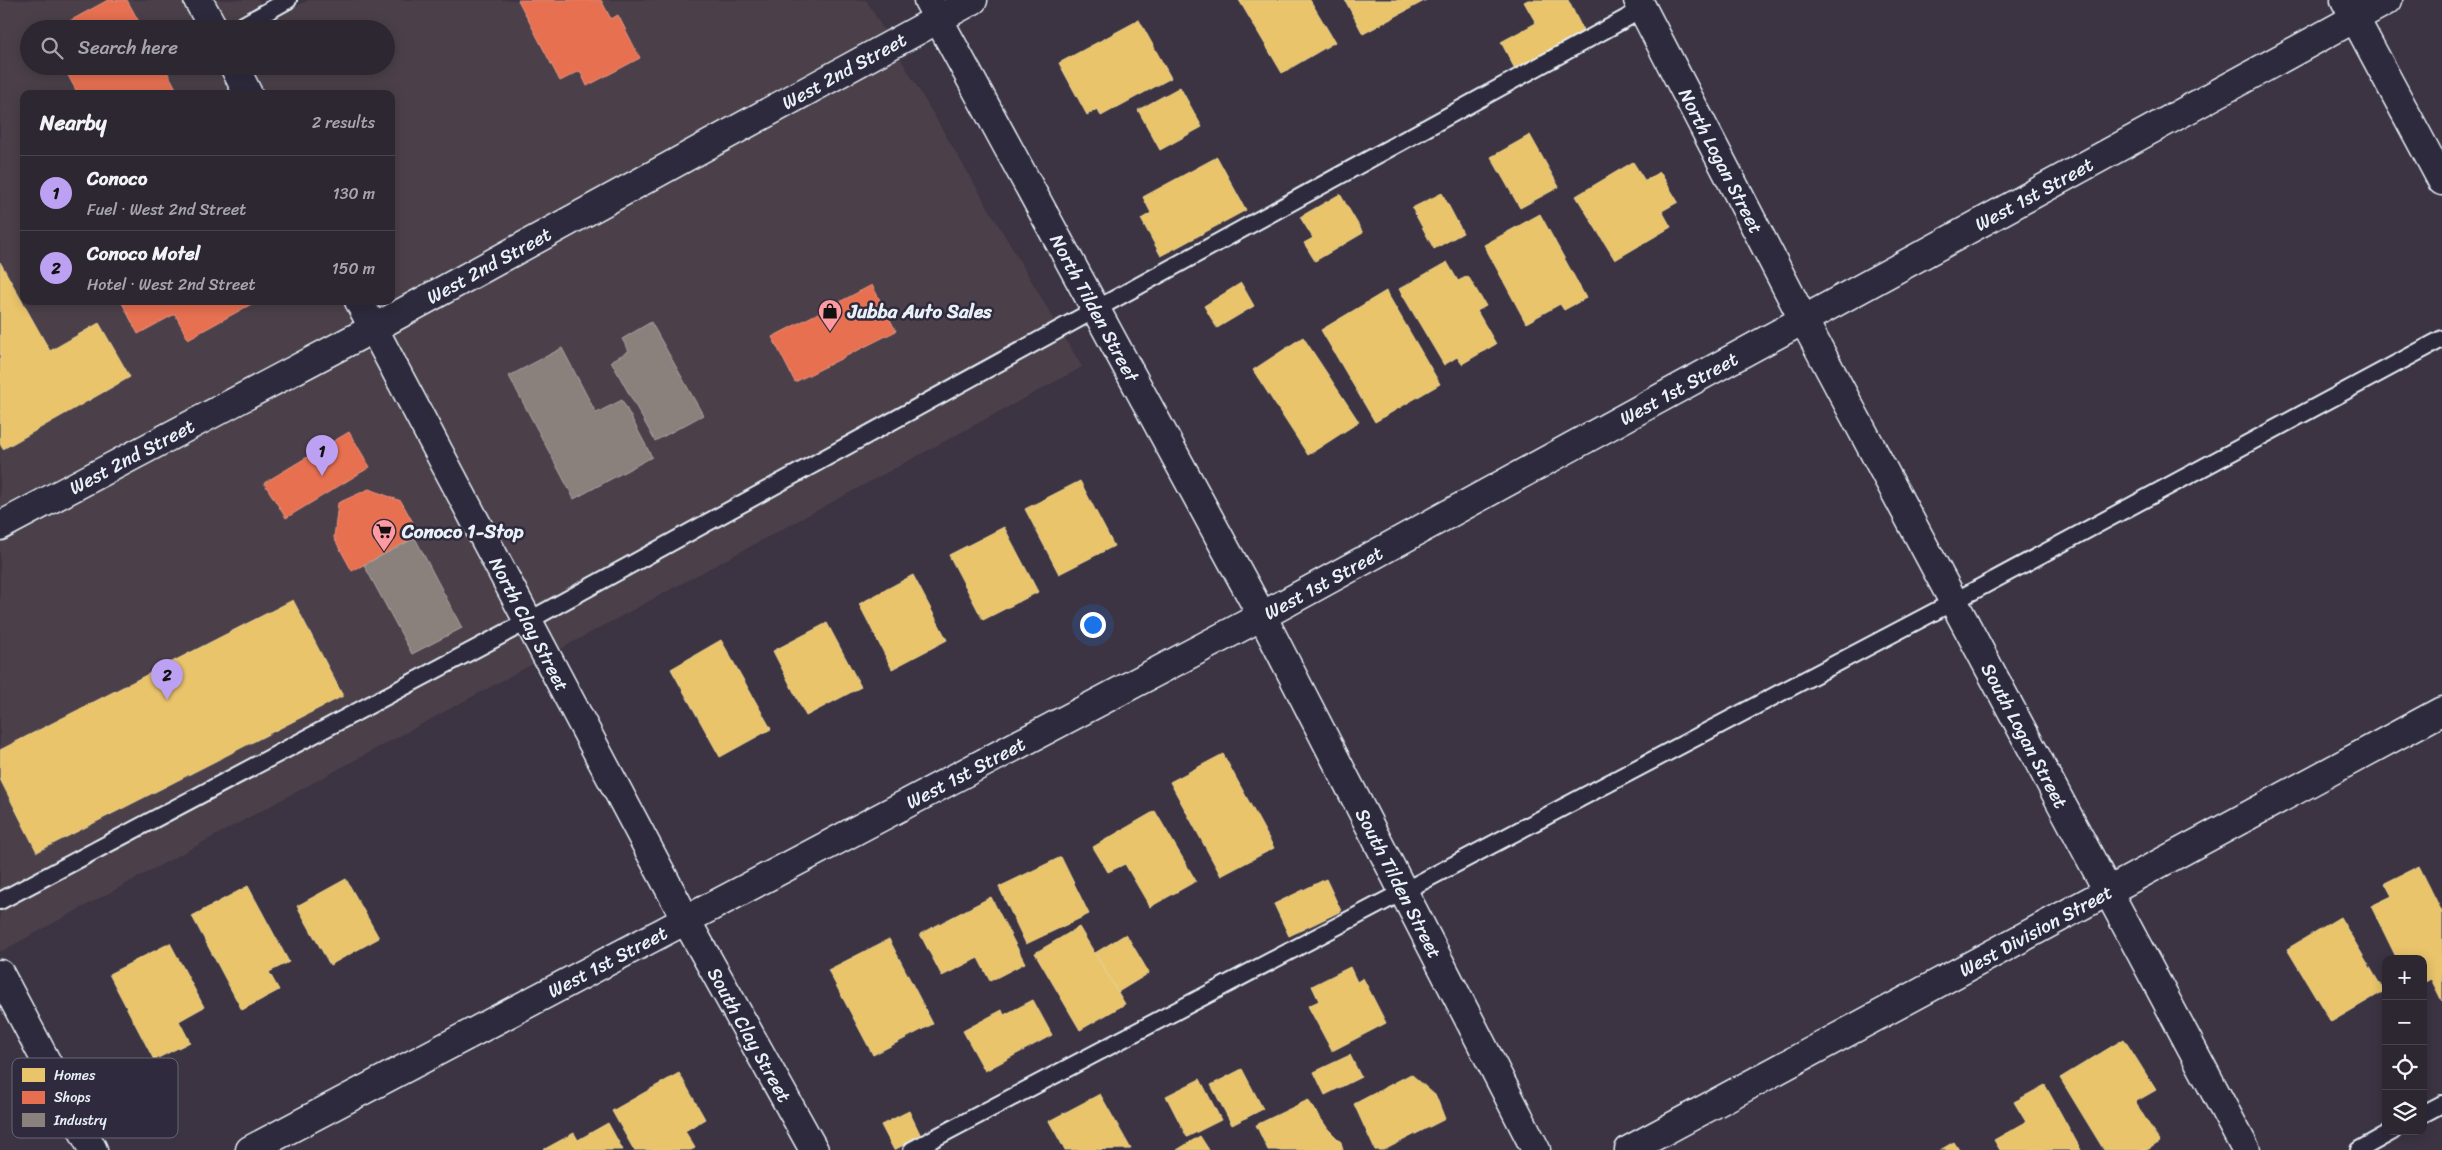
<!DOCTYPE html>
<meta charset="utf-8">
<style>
:root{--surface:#2d2732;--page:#39333e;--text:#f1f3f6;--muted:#a7a5ac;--line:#48444d;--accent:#bca0f2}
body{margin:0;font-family:Sriracha,sans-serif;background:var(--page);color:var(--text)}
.controls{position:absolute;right:15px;bottom:15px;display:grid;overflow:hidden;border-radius:10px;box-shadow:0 2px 12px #0003}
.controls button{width:45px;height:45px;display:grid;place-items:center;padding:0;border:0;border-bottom:1px solid var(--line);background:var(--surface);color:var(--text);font:25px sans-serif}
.you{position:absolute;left:1092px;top:624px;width:18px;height:18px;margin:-12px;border:4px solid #fff;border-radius:50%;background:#1a73e8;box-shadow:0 0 0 8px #1a73e833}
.badge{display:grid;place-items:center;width:32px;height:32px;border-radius:50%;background:var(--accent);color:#111;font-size:16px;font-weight:700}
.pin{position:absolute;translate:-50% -41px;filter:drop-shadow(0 1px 2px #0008)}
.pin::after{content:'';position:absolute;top:26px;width:18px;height:15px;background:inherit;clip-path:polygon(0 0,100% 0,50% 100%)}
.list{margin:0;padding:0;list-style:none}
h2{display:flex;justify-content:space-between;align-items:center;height:65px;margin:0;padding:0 20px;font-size:21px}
h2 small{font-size:16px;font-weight:400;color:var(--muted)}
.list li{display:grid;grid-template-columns:32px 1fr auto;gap:15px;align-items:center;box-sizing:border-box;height:75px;padding:0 20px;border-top:1px solid var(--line)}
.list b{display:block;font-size:19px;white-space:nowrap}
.list p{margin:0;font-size:16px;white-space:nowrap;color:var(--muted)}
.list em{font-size:16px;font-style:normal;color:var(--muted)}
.icon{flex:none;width:28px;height:28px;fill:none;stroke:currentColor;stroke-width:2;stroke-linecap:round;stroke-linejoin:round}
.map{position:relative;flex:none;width:2442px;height:1150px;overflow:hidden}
.search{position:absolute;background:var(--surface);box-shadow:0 2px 12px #0003;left:20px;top:20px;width:375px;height:55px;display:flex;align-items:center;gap:12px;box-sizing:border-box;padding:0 18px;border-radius:28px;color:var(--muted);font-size:19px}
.panel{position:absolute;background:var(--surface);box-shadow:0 2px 12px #0003;left:20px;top:90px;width:375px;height:215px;border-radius:10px}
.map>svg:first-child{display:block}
.built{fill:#4b404a;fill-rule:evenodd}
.homes{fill:#e9c46a;stroke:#e9d295}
.shops{fill:#e76f51;stroke:#e79683}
.industry{fill:#8a817c;stroke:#a6a3a1}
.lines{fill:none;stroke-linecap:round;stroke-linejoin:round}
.lane-casing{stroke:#e8f1f8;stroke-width:20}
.street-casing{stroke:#e8f1f8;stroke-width:31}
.highway-casing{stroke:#e8f1f8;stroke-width:31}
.lane{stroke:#2f2a3d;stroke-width:16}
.street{stroke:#2f2a3d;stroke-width:28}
.highway{stroke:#2f2a3d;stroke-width:28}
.labels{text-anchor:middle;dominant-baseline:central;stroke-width:5;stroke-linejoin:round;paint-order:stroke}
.street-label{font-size:19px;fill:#e8f1f8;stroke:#2f2a3d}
.poi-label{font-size:19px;font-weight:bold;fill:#e8f1f8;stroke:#2f2a3d;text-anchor:start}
.key{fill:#2f2a3d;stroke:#666675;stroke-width:1}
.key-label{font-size:14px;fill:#e8f1f8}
</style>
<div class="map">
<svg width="2442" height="1150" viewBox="0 0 2442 1150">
<rect width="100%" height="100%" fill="#3c3443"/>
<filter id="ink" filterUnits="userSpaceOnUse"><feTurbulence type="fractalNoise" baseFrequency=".02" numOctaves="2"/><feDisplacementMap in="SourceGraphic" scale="10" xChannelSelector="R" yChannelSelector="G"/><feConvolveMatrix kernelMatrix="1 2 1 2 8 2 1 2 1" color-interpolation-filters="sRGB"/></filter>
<g filter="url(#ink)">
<path class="built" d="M0 0H259L271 20 309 0H866L1082 367 0 952ZM29 29H386V66H29ZM24 94H391V301H24Z"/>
<path class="homes" d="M1239 0H1310L1335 42 1282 73Z
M1345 0H1426L1363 34Z
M1528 0H1568L1584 32 1515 69 1501 42 1536 23 1524 2Z
M1139 20 1171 78 1101 116 1097 109 1087 115 1059 63Z
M1180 87 1202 127 1160 150 1138 110Z
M1530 135 1559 187 1520 208 1491 157Z
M1217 157 1246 210 1161 256 1141 219 1151 213 1143 197Z
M1633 162 1645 181 1660 172 1678 202 1662 211 1671 227 1615 260 1576 196Z
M1442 193 1463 233 1434 249 1412 208Z
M1340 194 1363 233 1315 261 1304 243 1313 238 1300 217Z
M1540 214 1586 298 1564 310 1560 304 1526 323 1484 245Z
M0 262 50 351 99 323 130 377 3 449 0 444Z
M1447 262 1458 281 1468 276 1486 306 1477 311 1496 344 1462 364 1457 357 1444 365 1399 289Z
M1241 283 1254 306 1217 328 1204 306Z
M1386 291 1440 384 1375 422 1321 330Z
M1303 337 1359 422 1308 455 1253 370Z
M1080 481 1114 546 1059 574 1025 509Z
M1004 527 1038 592 983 620 949 555Z
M913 575 947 640 892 669 859 604Z
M293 600 343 696 37 852 0 779V750Z
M827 623 861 687 806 716 773 651Z
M721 640 771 729 720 757 671 669Z
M1223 754 1274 848 1221 876 1170 782Z
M1155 811 1196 881 1150 907 1125 864 1108 872 1093 847Z
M1061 857 1089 914 1026 944 999 887Z
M2419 866 2442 912V1001L2431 979 2423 983V959H2397L2371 906 2392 896 2385 883Z
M346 879 379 938 330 965 297 906Z
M1326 879 1341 911 1289 936 1274 904Z
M248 886 289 962 269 972 279 990 242 1010 192 916Z
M991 897 1025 963 990 981 978 958 942 976 920 934Z
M2340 917 2384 991 2331 1022 2287 949Z
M1079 927 1125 1004 1080 1030 1035 953Z
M1126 934 1149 973 1118 992 1095 953Z
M889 939 933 1024 873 1055 828 970Z
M170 943 204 1007 179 1021 190 1042 154 1060 109 974Z
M1350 967 1357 982 1363 978 1386 1023 1332 1051 1308 1006 1319 1001 1312 986Z
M1033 1000 1052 1035 985 1071 963 1031 1002 1010 1004 1015Z
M2124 1039 2156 1090 2135 1102 2160 1142 2147 1150H2104L2060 1078Z
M1350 1055 1361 1077 1325 1095 1314 1072Z
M1242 1069 1263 1109 1232 1125 1211 1085Z
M679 1073 705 1119 685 1131 695 1148 691 1150H634L612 1111Z
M1411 1074 1436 1096 1445 1119 1384 1150H1375L1354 1104Z
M1200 1079 1221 1120 1187 1137 1166 1096Z
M2045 1085 2081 1150H2000L1994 1140 2026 1122 2014 1102Z
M1100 1094 1131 1149 1065 1150 1049 1121Z
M1308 1100 1328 1129 1341 1142 1343 1150H1268L1256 1125Z
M909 1111 921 1136 894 1150 881 1125Z
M608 1123 623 1150H543L574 1133 578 1140Z
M1200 1136 1209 1150H1177Z
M1954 1142 1959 1150H1940Z"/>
<path class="shops" d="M108 0H127L143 29H55Z
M518 0H601L611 19 618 15 640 58 587 86 580 71 560 81Z
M63 66H164L179 94H78Z
M872 285 896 331 795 382 772 337Z
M121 301H257L188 339 175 314 138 334Z
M349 432 370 467 286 518 264 483Z
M369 489 401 501 420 535 352 571 334 538 338 503Z"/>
<path class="industry" d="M651 322 703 415 655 441 611 361 629 351 622 339Z
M562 348 596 413 622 400 652 457 574 499 509 376Z
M415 538 462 628 412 654 364 565Z"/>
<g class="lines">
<g class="lane-casing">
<path id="lane" d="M236 29 288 0
M0 901 528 621 1643 9
M2423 1114 2442 1104
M912 1150 1953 602 2442 339
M2359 1150 2393 1131"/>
</g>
<g class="street-casing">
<g id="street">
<path d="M198 0 214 29"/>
<path id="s1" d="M928 0 1262 616 1536 1150"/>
<path id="s2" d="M1638 0 1804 321 2246 1150"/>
<path d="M2345 0 2442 181"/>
<path d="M234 66 248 94"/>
<path id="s3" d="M359 301 686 920 814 1150"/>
<path d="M0 974 93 1150"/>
<path id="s4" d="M250 1150 1262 616 2388 0"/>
<path id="s5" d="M1629 1150 2442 711"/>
</g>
</g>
<g class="highway-casing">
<g id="highway">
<path id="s6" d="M0 526 374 328 973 0"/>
</g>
</g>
<use href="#lane" class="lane"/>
<use href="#street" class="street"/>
<use href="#highway" class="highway"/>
</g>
</g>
<defs>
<g id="shop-pin" transform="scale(1.25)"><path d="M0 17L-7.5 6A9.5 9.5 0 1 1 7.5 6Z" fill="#ff9aa2" stroke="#2f2a3d"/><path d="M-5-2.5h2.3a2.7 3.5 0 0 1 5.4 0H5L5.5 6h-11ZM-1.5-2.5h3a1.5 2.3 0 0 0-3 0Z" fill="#111"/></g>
<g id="supermarket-pin" transform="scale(1.25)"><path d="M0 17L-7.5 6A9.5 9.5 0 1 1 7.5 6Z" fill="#ff9aa2" stroke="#2f2a3d"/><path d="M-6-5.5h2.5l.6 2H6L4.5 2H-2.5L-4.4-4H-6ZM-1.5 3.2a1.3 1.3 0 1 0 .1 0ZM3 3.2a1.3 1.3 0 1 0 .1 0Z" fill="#111"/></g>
</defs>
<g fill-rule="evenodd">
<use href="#shop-pin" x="830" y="311"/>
<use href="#supermarket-pin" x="384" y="531"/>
</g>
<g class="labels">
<g class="street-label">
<text stroke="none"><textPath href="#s6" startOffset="959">West 2nd Street</textPath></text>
<text stroke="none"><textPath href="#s2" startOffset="181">North Logan Street</textPath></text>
<text stroke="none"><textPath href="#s4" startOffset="2024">West 1st Street</textPath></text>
<text stroke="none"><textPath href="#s6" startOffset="554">West 2nd Street</textPath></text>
<text stroke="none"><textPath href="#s1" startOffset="350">North Tilden Street</textPath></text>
<text stroke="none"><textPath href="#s4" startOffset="1619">West 1st Street</textPath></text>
<text stroke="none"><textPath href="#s6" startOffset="149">West 2nd Street</textPath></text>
<text stroke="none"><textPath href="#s4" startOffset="1214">West 1st Street</textPath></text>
<text stroke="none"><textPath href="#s3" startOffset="365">North Clay Street</textPath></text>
<text stroke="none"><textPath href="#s2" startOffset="831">South Logan Street</textPath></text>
<text stroke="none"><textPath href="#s4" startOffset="809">West 1st Street</textPath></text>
<text stroke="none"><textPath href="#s1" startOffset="1001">South Tilden Street</textPath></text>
<text stroke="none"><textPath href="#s5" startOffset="462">West Division Street</textPath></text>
<text stroke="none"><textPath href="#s4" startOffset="404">West 1st Street</textPath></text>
<text stroke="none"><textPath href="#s3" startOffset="831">South Clay Street</textPath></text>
</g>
<g class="poi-label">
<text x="848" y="311">Jubba Auto Sales</text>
<text x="402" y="531">Conoco 1-Stop</text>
</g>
</g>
<rect x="12" y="1058" width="166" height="80" rx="8" class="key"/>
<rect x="22" y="1068" width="23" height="14" fill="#e9c46a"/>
<rect x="22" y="1091" width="23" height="13" fill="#e76f51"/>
<rect x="22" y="1113" width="23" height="14" fill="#8a817c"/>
<g class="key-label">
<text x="54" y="1080">Homes</text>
<text x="54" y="1102">Shops</text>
<text x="54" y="1125">Industry</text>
</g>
</svg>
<div class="controls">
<button>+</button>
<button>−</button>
<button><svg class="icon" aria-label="locate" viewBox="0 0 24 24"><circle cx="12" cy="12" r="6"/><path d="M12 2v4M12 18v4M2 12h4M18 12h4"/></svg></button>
<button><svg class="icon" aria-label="layers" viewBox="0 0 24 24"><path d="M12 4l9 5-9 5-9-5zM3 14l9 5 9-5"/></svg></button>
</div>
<div class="you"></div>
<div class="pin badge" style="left:322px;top:476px">1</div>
<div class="pin badge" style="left:167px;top:700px">2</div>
<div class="search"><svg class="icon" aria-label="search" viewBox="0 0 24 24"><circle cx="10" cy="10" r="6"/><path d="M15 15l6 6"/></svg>Search here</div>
<section class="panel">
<h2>Nearby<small>2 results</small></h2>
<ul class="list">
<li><span class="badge">1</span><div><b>Conoco</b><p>Fuel · West 2nd Street</p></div><em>130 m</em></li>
<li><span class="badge">2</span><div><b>Conoco Motel</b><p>Hotel · West 2nd Street</p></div><em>150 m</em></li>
</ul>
</section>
</div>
